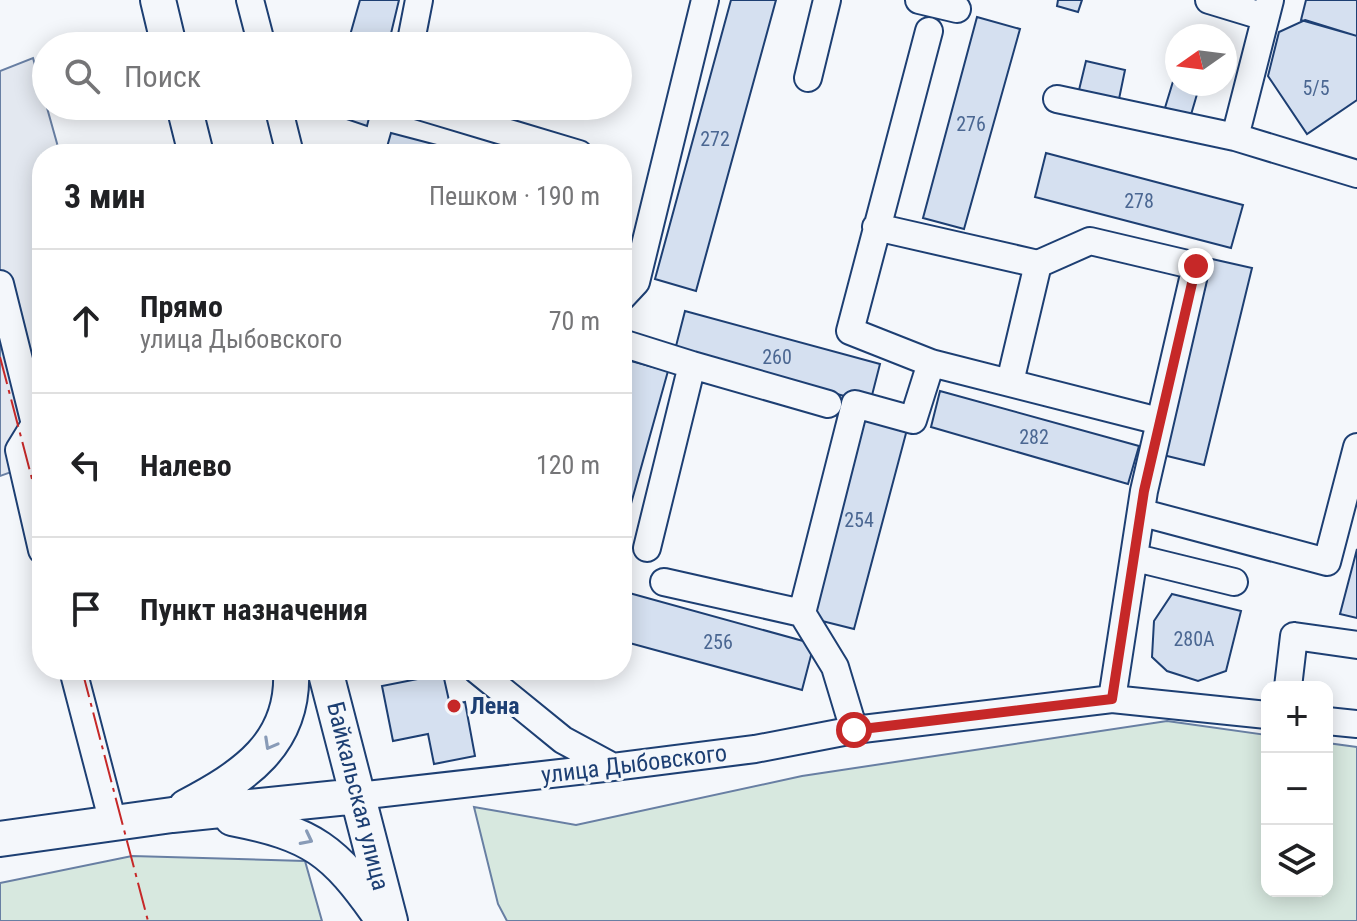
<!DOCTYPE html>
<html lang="ru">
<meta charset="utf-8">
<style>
:root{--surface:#fff;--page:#f6f6f6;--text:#202124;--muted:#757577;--line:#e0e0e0}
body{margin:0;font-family:"Roboto Condensed",sans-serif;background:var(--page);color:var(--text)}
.controls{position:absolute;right:24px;bottom:24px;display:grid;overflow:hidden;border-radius:16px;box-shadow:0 4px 20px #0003}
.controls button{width:72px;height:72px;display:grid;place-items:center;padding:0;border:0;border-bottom:2px solid var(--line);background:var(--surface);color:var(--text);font:40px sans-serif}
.compass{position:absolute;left:1165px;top:24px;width:72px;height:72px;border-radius:50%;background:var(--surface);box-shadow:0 4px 20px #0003;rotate:256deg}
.stop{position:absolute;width:24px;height:24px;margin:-18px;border:6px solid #c62828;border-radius:50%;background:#fff}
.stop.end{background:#c62828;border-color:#fff;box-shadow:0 2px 8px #0008}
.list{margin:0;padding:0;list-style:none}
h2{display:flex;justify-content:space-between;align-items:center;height:104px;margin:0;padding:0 32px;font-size:34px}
h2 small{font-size:26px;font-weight:400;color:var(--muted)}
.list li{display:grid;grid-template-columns:52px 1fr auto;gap:24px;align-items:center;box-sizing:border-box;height:144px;padding:0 32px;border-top:2px solid var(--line)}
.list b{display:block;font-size:30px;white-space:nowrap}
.list p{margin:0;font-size:26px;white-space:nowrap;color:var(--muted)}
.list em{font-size:26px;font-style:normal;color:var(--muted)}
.icon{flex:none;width:44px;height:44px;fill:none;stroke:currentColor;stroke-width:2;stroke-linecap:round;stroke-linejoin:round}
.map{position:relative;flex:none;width:1357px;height:921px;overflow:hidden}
.search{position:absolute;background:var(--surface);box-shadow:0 4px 20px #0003;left:32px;top:32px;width:600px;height:88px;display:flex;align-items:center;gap:20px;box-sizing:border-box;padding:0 28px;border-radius:44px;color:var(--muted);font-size:30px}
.panel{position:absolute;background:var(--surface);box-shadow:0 4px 20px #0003;left:32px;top:144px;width:600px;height:536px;border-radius:32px}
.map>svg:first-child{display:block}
.park{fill:#d7e8df;stroke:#687fa3;stroke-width:2}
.parking{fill:#e3e8f0;stroke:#687fa3;stroke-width:2}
.building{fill:#d5e0f0;stroke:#1d3f73;stroke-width:2}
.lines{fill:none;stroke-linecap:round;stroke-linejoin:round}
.minor-casing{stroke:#1d3f73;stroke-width:30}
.major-casing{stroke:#1d3f73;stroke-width:38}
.minor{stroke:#f4f7fb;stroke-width:26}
.major{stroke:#f4f7fb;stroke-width:34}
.power{stroke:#c62828;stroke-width:2;stroke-dasharray:28 6 4 6;stroke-linecap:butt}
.oneway{stroke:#889bb7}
.route{stroke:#c62828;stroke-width:10}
.poi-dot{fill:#c62828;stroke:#f4f7fb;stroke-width:3}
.labels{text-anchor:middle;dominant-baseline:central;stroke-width:6;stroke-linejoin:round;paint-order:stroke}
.number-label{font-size:20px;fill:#4b6792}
.poi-label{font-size:24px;font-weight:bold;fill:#1d3f73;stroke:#f4f7fb;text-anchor:start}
.street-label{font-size:24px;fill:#1d3f73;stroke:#f4f7fb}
</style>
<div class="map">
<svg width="1357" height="921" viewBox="0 0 1357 921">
<rect width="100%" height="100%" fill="#f4f7fb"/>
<path class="park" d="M1167 721 1267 735V891H1327V743L1357 747V921H507L498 904 474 807 576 825 802 776Z
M132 856 305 861 322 921H0V883Z"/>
<path class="parking" d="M33 58 60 154H42V461L0 476V71Z"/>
<path class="building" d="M360 0H399L388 46H347Z
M731 0H776L696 291 655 279Z
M1058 0H1082L1078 12 1057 6Z
M1306 0H1357V36L1301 20Z
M977 17 1020 29 964 229 923 218Z
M1305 20 1357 36V100L1307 134 1268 76 1279 32Z
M1086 61 1125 70 1119 99 1079 90Z
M1175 75 1177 84H1200L1190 118 1164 111Z
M331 106H372L367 126 329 113Z
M391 133 471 154H385Z
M1046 153 1243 205 1231 248 1035 197Z
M1212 259 1252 268 1204 465 1163 455Z
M685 311 880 364 870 403 675 350Z
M631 361 668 371 622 536V394Z
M940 391 1139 446 1128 484 931 427Z
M864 410 909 422 854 629 810 618Z
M42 443V470L34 472 27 448Z
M1357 549V618L1340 614Z
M622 591 814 644 802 690 622 641Z
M1172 594 1241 611 1226 671 1198 681 1167 671 1152 657 1154 621Z
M443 674 450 705 465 702 475 756 434 764 428 734 393 741 382 686Z"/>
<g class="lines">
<g class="minor-casing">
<path id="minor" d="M250 0 262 46
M919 0 957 9
M1209 0 1265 17
M1270 0 1235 137 1357 174
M929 31 850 331 931 363 1159 421
M410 46 419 0
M808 78 827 0
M1057 99 1235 137
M278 106 290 154
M419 106 579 154
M876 227 1038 264 1090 241 1196 266 1144 491 1112 699
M0 284 35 424 19 450 42 550
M622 297 636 282 705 0
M622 343 692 365 647 548
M692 365 828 404
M1010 382 1038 264
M1143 513 1327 562 1357 447
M1136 558 1234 582
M664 582 802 613
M73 670 113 823
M477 670 563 740 613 767
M1288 687 1294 636 1357 645
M1327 721 1357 724
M854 730 835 667 802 613 855 404 913 420 931 363
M358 796 613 767 755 749 854 730 1112 699 1267 715"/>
</g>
<g class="major-casing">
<path id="major" d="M158 0 169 46
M184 106 196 154
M325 670 390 921
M186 807C243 777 295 744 291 670
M232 818C313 834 334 850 381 917
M0 839 172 815 358 796"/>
</g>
<use href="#minor" class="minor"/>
<use href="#major" class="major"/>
<path class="power" d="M0 357 42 517
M82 670 148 921"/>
</g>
<defs><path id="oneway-chevron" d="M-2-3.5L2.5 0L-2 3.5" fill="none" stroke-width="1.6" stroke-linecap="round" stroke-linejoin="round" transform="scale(2)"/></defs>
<g class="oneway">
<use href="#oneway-chevron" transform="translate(270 744) rotate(119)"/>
<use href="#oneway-chevron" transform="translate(307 839) rotate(27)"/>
</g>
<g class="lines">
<path class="route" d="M854 730 1112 699 1144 491 1196 266"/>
</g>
<circle class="poi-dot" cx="454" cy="706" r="8"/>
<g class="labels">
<g class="number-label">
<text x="1316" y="88">5/5</text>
<text x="971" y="124">276</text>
<text x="715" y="139">272</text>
<text x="1139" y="201">278</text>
<text x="777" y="357">260</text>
<text x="1034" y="437">282</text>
<text x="859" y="520">254</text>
<text x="1194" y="639">280А</text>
<text x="718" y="642">256</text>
</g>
<g class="poi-label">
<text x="470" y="706">Лена</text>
</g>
<g class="street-label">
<text transform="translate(634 764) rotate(-7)">улица Дыбовского</text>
<text transform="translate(358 796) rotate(76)">Байкальская улица</text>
</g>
</g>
</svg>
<div class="controls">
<button>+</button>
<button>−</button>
<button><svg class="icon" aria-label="layers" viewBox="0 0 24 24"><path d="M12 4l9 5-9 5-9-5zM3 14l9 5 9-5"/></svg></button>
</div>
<svg class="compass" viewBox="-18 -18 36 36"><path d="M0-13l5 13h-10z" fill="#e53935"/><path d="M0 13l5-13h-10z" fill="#757577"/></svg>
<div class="stop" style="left:854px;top:730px"></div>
<div class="stop end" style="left:1196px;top:266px"></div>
<div class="search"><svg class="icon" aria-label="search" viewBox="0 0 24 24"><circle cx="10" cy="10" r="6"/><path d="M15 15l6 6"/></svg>Поиск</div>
<section class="panel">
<h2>3 мин<small>Пешком · 190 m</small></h2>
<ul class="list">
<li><svg class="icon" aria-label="ahead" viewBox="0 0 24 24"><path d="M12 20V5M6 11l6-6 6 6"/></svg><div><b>Прямо</b><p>улица Дыбовского</p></div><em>70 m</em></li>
<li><svg class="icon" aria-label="left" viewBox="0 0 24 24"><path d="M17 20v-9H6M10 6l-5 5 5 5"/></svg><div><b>Налево</b></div><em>120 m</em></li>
<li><svg class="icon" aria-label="arrive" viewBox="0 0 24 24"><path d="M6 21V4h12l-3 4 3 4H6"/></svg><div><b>Пункт назначения</b></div></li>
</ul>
</section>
</div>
